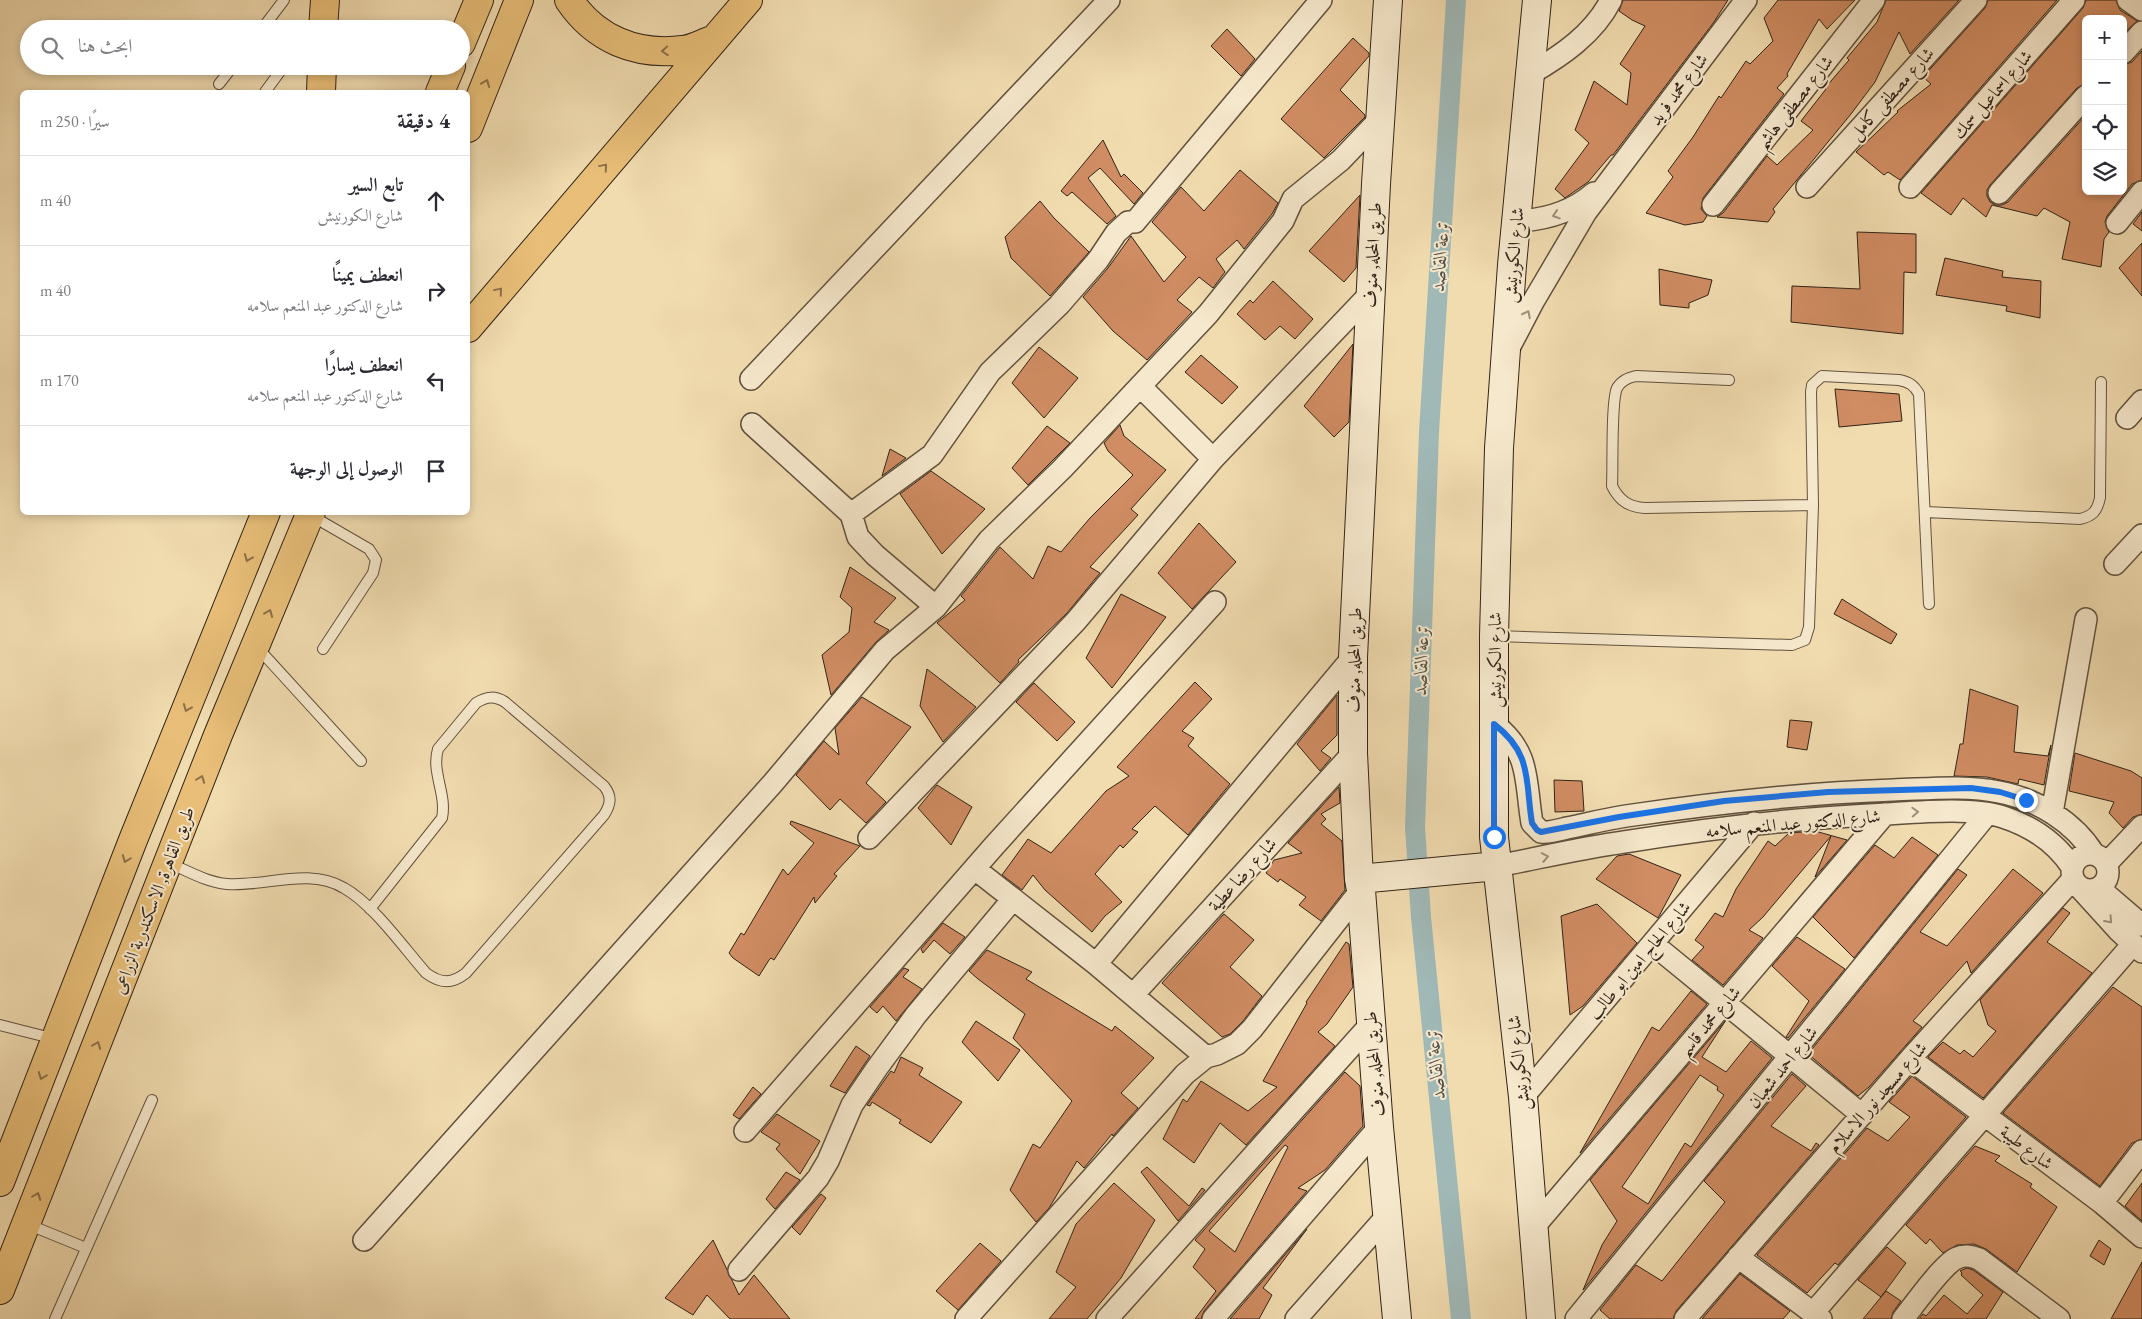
<!DOCTYPE html>
<html lang="ar">
<meta charset="utf-8">
<style>
:root{--surface:#fff;--page:#f7f7f7;--text:#2b2b33;--muted:#7c7c81;--line:#e1e1e2}
body{margin:0;font-family:"EB Garamond",Amiri,serif;background:var(--page);color:var(--text);direction:rtl}
.controls{position:absolute;right:15px;top:15px;display:grid;overflow:hidden;border-radius:8px;box-shadow:0 2px 8px #0003}
.controls button{width:45px;height:45px;display:grid;place-items:center;padding:0;border:0;border-bottom:1px solid var(--line);background:var(--surface);color:var(--text);font:25px sans-serif}
.stop{position:absolute;width:15px;height:15px;margin:-11px;border:4px solid #1a73e8;border-radius:50%;background:#fff}
.stop.end{background:#1a73e8;border-color:#fff;box-shadow:0 1px 5px #0008}
.list{margin:0;padding:0;list-style:none}
h2{display:flex;justify-content:space-between;align-items:center;height:65px;margin:0;padding:0 20px;font-size:21px}
h2 small{font-size:16px;font-weight:400;color:var(--muted)}
.list li{display:grid;grid-template-columns:32px 1fr auto;gap:15px;align-items:center;box-sizing:border-box;height:90px;padding:0 20px;border-top:1px solid var(--line)}
.list b{display:block;font-size:19px;white-space:nowrap}
.list p{margin:0;font-size:16px;white-space:nowrap;color:var(--muted)}
.list em{font-size:16px;font-style:normal;color:var(--muted)}
.icon{flex:none;width:28px;height:28px;fill:none;stroke:currentColor;stroke-width:2;stroke-linecap:round;stroke-linejoin:round}
.map{position:relative;flex:none;width:2142px;height:1319px;overflow:hidden;direction:ltr}
.search{position:absolute;background:var(--surface);box-shadow:0 2px 8px #0003;left:20px;top:20px;width:450px;height:55px;display:flex;align-items:center;gap:12px;box-sizing:border-box;padding:0 18px;border-radius:28px;color:var(--muted);font-size:19px}
.panel{position:absolute;background:var(--surface);box-shadow:0 2px 8px #0003;left:20px;top:90px;width:450px;height:425px;border-radius:8px;direction:rtl}
.map>svg:first-child{display:block}
.lines{fill:none;stroke-linecap:round;stroke-linejoin:round}
.canal{stroke:#a0b9b7;stroke-width:20}
.building{fill:#d08c62;stroke:#312318;fill-rule:evenodd}
.service-casing{stroke:#61513e;stroke-width:12}
.minor-casing{stroke:#61513e;stroke-width:24}
.secondary-casing{stroke:#312318;stroke-width:30}
.trunk-casing{stroke:#312318;stroke-width:30}
.service{stroke:#f6e8cc;stroke-width:10}
.minor{stroke:#f6e8cc;stroke-width:21}
.secondary{stroke:#f6e8cc;stroke-width:28}
.trunk{stroke:#e8be78;stroke-width:28}
.oneway{stroke:#8c7048}
.oneway2{stroke:#9d8f7b}
.route{stroke:#1a73e8;stroke-width:6}
.labels{text-anchor:middle;dominant-baseline:central;stroke-width:4;stroke-linejoin:round;paint-order:stroke}
.street-label{font-size:18px;fill:#312318;stroke:#f6e8cc}
.water-label{font-size:19px;font-style:italic;fill:#525048;stroke:#f6e8cc}
</style>
<div class="map">
<svg width="2142" height="1319" viewBox="0 0 2142 1319">
<rect width="100%" height="100%" fill="#f1dcb0"/>
<filter id="stains"><feTurbulence type="fractalNoise" baseFrequency=".004" numOctaves="4"/><feColorMatrix values="0 0 0 0 .2 0 0 0 0 .09 0 0 0 0 .02 0 0 0 .5 -.17"/></filter>
<radialGradient id="worn" r=".72"><stop offset=".6" stop-color="#630" stop-opacity="0"/><stop offset="1" stop-color="#630" stop-opacity=".3"/></radialGradient>
<g class="lines">
<path class="canal" d="M1456 0 1429 432 1415 827 1421 917 1461 1319"/>
</g>
<path class="building" d="M1623 0H1728L1714 22 1613 155H1611L1588 182 1565 198 1555 189 1589 143 1575 130 1594 81 1627 105 1631 73 1620 64 1645 26 1632 20 1619 11Z
M1778 0H1855L1827 29 1819 19 1787 74 1788 76 1777 88 1784 94 1703 198 1701 209 1707 216 1703 222 1685 225 1646 213 1673 177 1668 171 1693 137 1719 96 1721 98 1746 61 1750 64 1773 41 1764 18Z
M1886 0H1959L1910 54 1899 32 1875 82 1851 114 1773 209 1775 212 1768 222 1717 217 1723 213 1767 156 1777 165 1813 130 1801 121 1826 89 1825 88 1849 60 1847 58 1877 22Z
M1988 0H2057L1900 180 1888 172 1884 175 1856 152 1898 112 1897 111 1931 84 1923 77 1985 8Z
M2086 0H2116L2120 10 2137 21 2123 34V19H2086V84L2077 88 1990 185 1987 190V196L1990 202 1996 205H2002L2008 202 2086 115V191H2123V65L2132 62 2142 51V180L2132 184 2107 216 2105 222 2109 232 2104 239 2101 267 2062 259 2070 222 2044 208 2037 216 1992 205 1986 217 1963 198 1951 215 1921 193 2083 8Z
M1227 29 1255 59 1241 76 1211 46Z
M1353 38 1369 53V56L1340 90 1365 115V117L1324 158 1281 119Z
M1103 140 1121 177 1124 174 1143 193 1134 204 1100 168 1088 178 1116 216 1107 224 1072 192 1067 196 1061 191Z
M1240 170 1278 203 1272 214 1244 249 1237 240 1216 259 1225 272 1213 288 1199 277 1177 300 1192 312 1147 360 1113 331 1083 297 1108 268 1131 236 1164 282 1186 257 1152 222 1181 187 1204 211Z
M1360 195 1356 268 1344 282 1309 251Z
M1040 201 1054 218 1089 252 1050 296 1011 258 1005 237Z
M2142 212V231L2133 224Z
M1857 232 1916 234V273L1904 272 1903 334 1791 322 1792 286 1860 289Z
M2142 243V296L2119 268Z
M1945 258 2003 271 2002 277 2041 281 2040 318 2006 311 2007 306 1936 295Z
M1659 269 1712 280 1708 295 1689 303V308L1660 305Z
M1273 281 1313 319 1295 339 1280 326 1265 340 1237 314 1250 300 1253 303Z
M1353 344 1349 422 1334 437 1304 406Z
M1039 347 1078 378 1044 418 1012 383Z
M1201 355 1238 387 1222 404 1185 372Z
M1835 389 1899 394 1902 421 1839 427Z
M1120 425 1124 436 1166 470 1131 509 1138 515 1090 567 1100 573 1067 613 1018 660 1019 662 1000 683 937 623 965 600 961 596 1000 547 1033 579 1048 546 1061 552 1090 518 1133 475 1108 451 1104 443Z
M1047 426 1070 443 1028 485 1012 468Z
M890 449 906 458 882 476Z
M931 471 985 509 942 554 900 494Z
M1199 523 1236 562 1192 609 1158 573Z
M850 567 896 598 874 622 889 630 876 642 831 695 822 655 849 632 852 608 840 597Z
M1121 594 1166 617 1112 688 1086 658Z
M1842 599 1897 634 1891 644 1834 614Z
M927 669 976 707 943 742 920 706Z
M1195 682 1212 699 1182 731 1194 738 1188 746 1230 784 1188 835 1155 806 1132 829 1138 832 1123 848 1120 845 1095 874 1122 902 1105 916 1092 932 1045 890 1033 875 1022 890 1002 875 1028 839 1051 853 1106 791 1129 776 1117 767Z
M1034 683 1075 722 1057 741 1016 702Z
M1970 689 2018 706 2014 752 2048 756 2051 745 2044 785 2019 779 2018 784 1987 777 1954 776 1960 744H1963Z
M1337 695V735L1321 751 1331 758 1320 771 1297 744Z
M862 697 911 727 866 783 886 802 866 823 840 799 830 810 796 775 824 741 839 755 835 728Z
M1790 720 1812 722 1807 750 1787 747Z
M2075 753 2131 771 2142 778V814L2133 817 2123 828 2109 813 2114 802 2069 791Z
M1554 780 1582 781 1584 811 1555 812Z
M937 785 972 807 951 845 918 808Z
M1339 787 1340 803 1321 814 1326 819 1321 824 1342 841 1345 890 1321 921 1299 905 1306 897 1280 879 1278 882 1266 873 1274 860 1302 853 1288 843Z
M791 821 860 846 834 874 837 876 815 903 814 897 774 960 771 958 769 960 759 976 733 958 729 953 741 933 744 935 783 869 788 875 814 843 790 824Z
M1815 831 1847 840 1815 877 1831 836 1763 917 1749 930 1763 938 1723 985 1692 960 1704 947 1695 940 1715 913 1723 917 1736 889 1768 841 1775 846 1789 833Z
M1912 837 1938 855 1854 958 1813 917 1875 845 1894 858Z
M1629 854 1681 875 1658 918 1596 879 1617 856Z
M1958 869 1967 875 1920 932 1947 946 2013 869 2043 893 1971 973 1967 961 1913 1021 1922 1027 1869 1087 1858 1096 1808 1054Z
M1597 904 1637 943 1583 1006 1570 1015 1561 916Z
M2063 908 2070 913 2047 942 2092 973 1983 1098 1928 1057 1943 1042 1960 1054 1964 1050 1973 1057 1996 1031 1988 1025 1980 1000Z
M1224 914 1254 940 1230 967 1262 996 1243 1021 1230 1034 1222 1037 1162 983Z
M943 923 965 937 950 954 934 940 923 953 921 949Z
M1797 937 1845 969 1788 1038 1786 1037 1809 1001 1772 966Z
M1346 942 1349 944 1353 987 1327 1024 1318 1032 1335 1046 1246 1145 1220 1123 1194 1163 1163 1139 1183 1099 1187 1102 1201 1081 1248 1111 1277 1087 1263 1081 1307 1003 1306 1002Z
M987 950 1032 972 1026 979 1112 1031 1115 1026 1154 1058 1121 1093 1138 1108 1113 1136 1112 1134 1084 1168 1077 1161 1049 1208 1036 1222 1010 1190 1033 1144 1040 1148 1072 1101 1013 1038 1025 1014 978 979 969 971Z
M904 968 909 970 903 977 922 989 896 1021 883 1006 877 1013 870 1007Z
M2113 987 2142 1007V1139L2132 1143 2100 1186 2003 1113Z
M1691 991 1707 1004 1580 1153 1652 1027 1659 1031Z
M1726 1020 1702 1057 1726 1072 1751 1041 1772 1058 1583 1290 1602 1245 1617 1221 1590 1180ZM1700 1075 1718 1087 1717 1090 1724 1095 1691 1147 1685 1143 1648 1204 1622 1187Z
M976 1021 1020 1050 998 1081 962 1042Z
M856 1046 870 1056 845 1093 830 1086Z
M901 1057 923 1068 919 1075 962 1102 931 1143 899 1123 901 1120 872 1102 870 1106 867 1105 891 1071 894 1073Z
M1345 1072 1360 1086 1363 1126 1325 1170 1298 1188 1307 1191 1204 1311 1201 1319H1195L1216 1291 1193 1267 1205 1249 1195 1240ZM1285 1145 1288 1147 1235 1252 1209 1231Z
M1792 1074 1806 1086 1771 1126 1811 1151 1816 1143 1819 1145 1676 1311 1673 1319H1610L1600 1310 1636 1265 1662 1281 1725 1202 1704 1181Z
M1912 1076 1966 1117 1838 1265 1835 1263 1807 1293 1757 1255 1867 1128 1888 1141 1910 1117 1889 1102Z
M753 1087 761 1094 739 1119 733 1115Z
M777 1114 820 1141 800 1174 776 1149 780 1144 761 1132Z
M1975 1146 2000 1156 1995 1161 2032 1184 2030 1187 2057 1207 2017 1272 1986 1249 1974 1244 1957 1245 1943 1253 1930 1239 1926 1244 1906 1225Z
M1147 1167 1189 1206 1202 1188 1205 1190 1178 1221 1141 1172Z
M786 1172 800 1180 775 1209 766 1199Z
M1114 1183 1155 1220 1121 1278 1087 1319H1049L1076 1287 1056 1272 1076 1224Z
M2142 1183V1221L2125 1206Z
M821 1194 826 1198 800 1235 792 1227Z
M1307 1229 1263 1288 1272 1295 1259 1319H1230Z
M713 1240 739 1295 754 1275 790 1319H730L707 1295 693 1315 665 1298Z
M2099 1240 2111 1249 2104 1265 2090 1256Z
M980 1243 1001 1261 958 1310 936 1291Z
M1887 1247 1906 1263 1881 1297 1858 1280Z
M2142 1262V1319H2111Z
M1967 1268 1973 1270 2003 1292 1986 1319H1919L1923 1314 1926 1316 1944 1295 1967 1314 1983 1295 1961 1275 1962 1273 1960 1271Z
M1740 1274 1790 1311 1783 1319H1702Z
M1886 1291 1901 1301 1893 1312 1891 1319H1863Z"/>
<g class="lines">
<g class="service-casing">
<path id="service" d="M262 29 284 0
M219 84 233 66
M265 92 284 66
M1729 380 1636 376C1628 378 1622 380 1617 388 1611 401 1613 467 1612 486 1619 500 1628 507 1645 508L1813 505
M1925 512 2080 519C2093 516 2097 511 2100 498L2101 382
M312 516 369 549 376 560 373 573 323 649
M1495 636 1792 645 1805 640 1809 627 1813 505 1811 392 1812 385 1822 376 1899 380C1909 382 1914 385 1919 394L1929 604
M257 647 361 761
M169 863C188 871 206 882 227 884 264 887 309 867 344 888 373 904 404 948 426 973 441 984 452 984 466 973L604 815C611 804 612 796 604 786L505 702C495 696 487 696 476 703L438 749C431 772 447 794 442 818L370 909
M0 1025 55 1039
M27 1224 86 1248
M55 1319 152 1100"/>
</g>
<g class="minor-casing">
<path id="minor" d="M2128 0 2142 10
M2123 53 2142 32
M1530 74C1561 56 1594 34 1611 0
M1807 187 1976 0
M1910 187 2074 0
M1999 193 2086 96
M1713 205 1874 0
M1516 221C1545 220 1571 213 1594 193
M2117 223 2142 192
M1509 348 1533 302 1586 212 1746 0
M751 379 1109 0
M1140 386 1213 459
M2127 418 2142 401
M752 424 851 514 858 537 875 555 936 607
M851 514 932 455 990 372 1059 305 1098 260 1116 233 1128 222H1135L1321 0
M2115 564 2142 535
M1494 724C1531 752 1525 782 1532 823L1541 832C1549 833 1559 830 1567 828 1587 824 1606 819 1626 816 1715 803 1803 793 1893 790 1928 789 1965 785 1999 792 2037 799 2074 822 2094 854
M2052 813 2086 619
M869 838 1076 621 1213 459 1370 294
M2072 872a18 18 0 1 1 36 0a18 18 0 1 1-36 0Z
M2106 864 2142 826
M1497 866C1539 858 1581 848 1624 842 1711 828 1798 818 1887 814 1919 812 1973 807 2003 817 2031 826 2056 843 2072 867
M975 869 1096 964 1206 1057
M2101 886 2107 895 2142 925
M2079 887 2119 931 2142 952
M1653 944 1862 1115
M1096 964 1353 657
M1133 995 1353 753
M1910 1059 2102 1203 2142 1237
M1523 1097 1754 823
M745 1131 994 846 1215 602
M2102 1203 2142 1151
M1533 1228 1885 814
M364 1240 773 783 885 650 936 607 989 540 1062 469 1208 314 1283 221 1293 199 1341 160 1380 119
M1738 1257 1821 1319
M739 1270 818 1178 828 1161 852 1105 877 1068 916 1015 1013 899
M1813 1313 2133 944
M966 1319 1185 1074 1206 1057 1217 1054 1237 1044 1252 1029 1361 890
M1107 1319 1371 1024
M1213 1319 1379 1127
M1296 1319 1387 1216
M1576 1319 1987 814
M1685 1319 1910 1059 2073 879
M1903 1319C1914 1305 1943 1264 1957 1258 1965 1254 1972 1256 1979 1259L2059 1319"/>
</g>
<g class="secondary-casing">
<path id="secondary" d="M1388 0 1376 184 1353 657V753L1359 879 1361 890 1379 1127 1397 1319
M1537 0 1512 265 1499 448 1494 636V837L1523 1097 1541 1319
M1359 879 1497 866"/>
</g>
<g class="trunk-casing">
<path id="trunk" d="M569 0C595 39 636 56 683 50 693 49 703 43 712 40
M323 29 325 0
M461 43 479 0
M321 92 322 66
M440 92 451 66
M468 128 519 0
M468 328 748 0
M0 1182 133 840 266 512
M0 1290 218 735 311 512"/>
</g>
<use href="#service" class="service"/>
<use href="#minor" class="minor"/>
<use href="#secondary" class="secondary"/>
<use href="#trunk" class="trunk"/>
</g>
<defs><path id="oneway-chevron" d="M-2-3.5L2.5 0L-2 3.5" fill="none" stroke-width="1.6" stroke-linecap="round" stroke-linejoin="round" transform="scale(1.25)"/></defs>
<g class="oneway">
<use href="#oneway-chevron" transform="translate(665 51) rotate(176)"/>
<use href="#oneway-chevron" transform="translate(486 83) rotate(-68)"/>
<use href="#oneway-chevron" transform="translate(604 167) rotate(-50)"/>
<use href="#oneway-chevron" transform="translate(499 291) rotate(-50)"/>
<use href="#oneway-chevron" transform="translate(248 558) rotate(112)"/>
<use href="#oneway-chevron" transform="translate(269 613) rotate(-67)"/>
<use href="#oneway-chevron" transform="translate(187 708) rotate(112)"/>
<use href="#oneway-chevron" transform="translate(201 779) rotate(-69)"/>
<use href="#oneway-chevron" transform="translate(126 859) rotate(111)"/>
<use href="#oneway-chevron" transform="translate(97 1045) rotate(-69)"/>
<use href="#oneway-chevron" transform="translate(42 1076) rotate(111)"/>
<use href="#oneway-chevron" transform="translate(37 1196) rotate(-69)"/>
</g>
<g class="oneway2">
<use href="#oneway-chevron" transform="translate(1556 215) rotate(162)"/>
<use href="#oneway-chevron" transform="translate(1527 314) rotate(-63)"/>
<use href="#oneway-chevron" transform="translate(1915 812) rotate(-3)"/>
<use href="#oneway-chevron" transform="translate(1545 857) rotate(-11)"/>
<use href="#oneway-chevron" transform="translate(2109 920) rotate(48)"/>
</g>
<g class="lines">
<path class="route" d="M1494 837V724C1533 754 1525 781 1532 823L1537 830 1541 832 1619 817 1724 801 1828 792 1971 788 2000 792 2026 800"/>
</g>
<g class="labels">
<g class="street-label">
<text transform="translate(1678 89) rotate(-53)">شارع محمد فريد</text>
<text transform="translate(1891 93) rotate(-48)">شارع مصطفى كامل</text>
<text transform="translate(1992 94) rotate(-49)">شارع اسماعيل سمك</text>
<text transform="translate(1794 102) rotate(-52)">شارع مصطفى هاشم</text>
<text transform="translate(1372 255) rotate(-87)">طريق المحله, منوف</text>
<text transform="translate(1513 255) rotate(-85)">شارع الكورنيش</text>
<text transform="translate(1354 660) rotate(-89)">طريق المحله, منوف</text>
<text transform="translate(1494 660) rotate(-90)">شارع الكورنيش</text>
<text transform="translate(1793 823) rotate(-5)">شارع الدكتور عبد المنعم سلامه</text>
<text transform="translate(1242 874) rotate(-48)">شارع رضا عطية</text>
<text transform="translate(153 900) rotate(-69)">طريق القاهرة, الاسكندرية الزراعى</text>
<text transform="translate(1639 960) rotate(-50)">شارع الحاج امين ابو طالب</text>
<text transform="translate(1709 1021) rotate(-50)">شارع محمد قاسم</text>
<text transform="translate(1518 1063) rotate(-96)">شارع الكورنيش</text>
<text transform="translate(1374 1064) rotate(-95)">طريق المحله, منوف</text>
<text transform="translate(1782 1067) rotate(-51)">شارع احمد شعبان</text>
<text transform="translate(1877 1097) rotate(-49)">شارع مسجد نور الاسلام</text>
<text transform="translate(2027 1147) rotate(37)">شارع طيبة</text>
</g>
<g class="water-label">
<text transform="translate(1440 256) rotate(-86)">ترعة القاصد</text>
<text transform="translate(1421 660) rotate(-88)">ترعة القاصد</text>
<text transform="translate(1435 1064) rotate(-96)">ترعة القاصد</text>
</g>
</g>
<rect width="100%" height="100%" filter="url(#stains)"/>
<rect width="100%" height="100%" fill="url(#worn)"/>
</svg>
<div class="controls">
<button>+</button>
<button>−</button>
<button><svg class="icon" aria-label="locate" viewBox="0 0 24 24"><circle cx="12" cy="12" r="6"/><path d="M12 2v4M12 18v4M2 12h4M18 12h4"/></svg></button>
<button><svg class="icon" aria-label="layers" viewBox="0 0 24 24"><path d="M12 4l9 5-9 5-9-5zM3 14l9 5 9-5"/></svg></button>
</div>
<div class="stop" style="left:1494px;top:837px"></div>
<div class="stop end" style="left:2026px;top:800px"></div>
<div class="search"><svg class="icon" aria-label="search" viewBox="0 0 24 24"><circle cx="10" cy="10" r="6"/><path d="M15 15l6 6"/></svg>ابحث هنا</div>
<section class="panel">
<h2>4 دقيقة<small>سيرًا · 250 m</small></h2>
<ul class="list">
<li><svg class="icon" aria-label="ahead" viewBox="0 0 24 24"><path d="M12 20V5M6 11l6-6 6 6"/></svg><div><b>تابع السير</b><p>شارع الكورنيش</p></div><em>40 m</em></li>
<li><svg class="icon" aria-label="right" viewBox="0 0 24 24"><path d="M7 20v-9h11M14 6l5 5-5 5"/></svg><div><b>انعطف يمينًا</b><p>شارع الدكتور عبد المنعم سلامه</p></div><em>40 m</em></li>
<li><svg class="icon" aria-label="left" viewBox="0 0 24 24"><path d="M17 20v-9H6M10 6l-5 5 5 5"/></svg><div><b>انعطف يسارًا</b><p>شارع الدكتور عبد المنعم سلامه</p></div><em>170 m</em></li>
<li><svg class="icon" aria-label="arrive" viewBox="0 0 24 24"><path d="M6 21V4h12l-3 4 3 4H6"/></svg><div><b>الوصول إلى الوجهة</b></div></li>
</ul>
</section>
</div>
